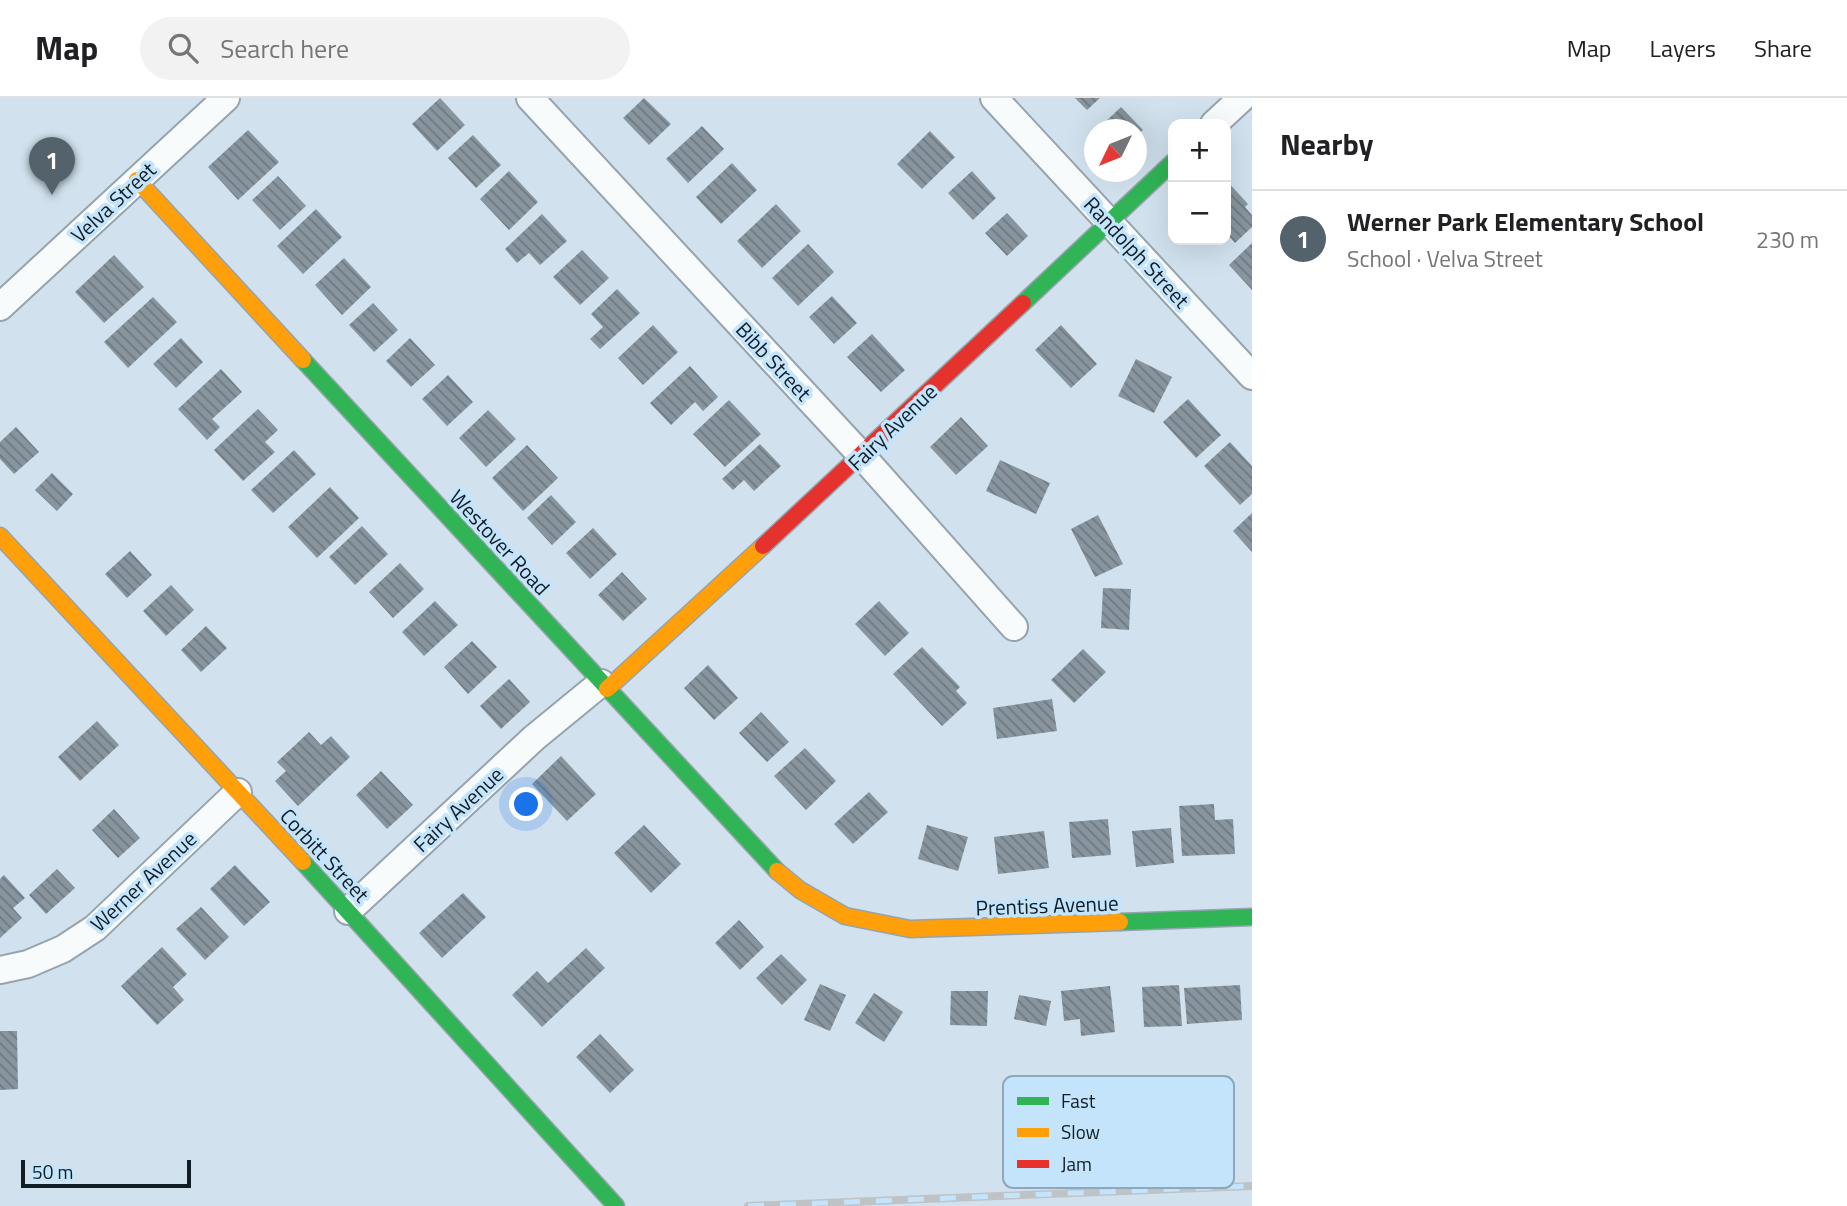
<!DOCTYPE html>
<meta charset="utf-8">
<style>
:root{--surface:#fff;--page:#f2f2f2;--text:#202124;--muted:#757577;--line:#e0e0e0;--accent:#54626b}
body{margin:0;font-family:"Titillium Web",sans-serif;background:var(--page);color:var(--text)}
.controls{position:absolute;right:21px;top:21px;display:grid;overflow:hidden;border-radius:14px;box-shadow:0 7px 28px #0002}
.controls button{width:63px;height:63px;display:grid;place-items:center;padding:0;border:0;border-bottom:2px solid var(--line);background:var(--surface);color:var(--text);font:35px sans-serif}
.compass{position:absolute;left:1084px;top:21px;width:63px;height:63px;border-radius:50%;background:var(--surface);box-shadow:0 7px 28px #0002;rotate:227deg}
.scale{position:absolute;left:21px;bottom:18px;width:170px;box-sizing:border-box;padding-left:7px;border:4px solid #111d25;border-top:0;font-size:19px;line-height:24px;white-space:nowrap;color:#111d25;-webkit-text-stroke:5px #c4e4fb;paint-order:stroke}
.you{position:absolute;left:527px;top:707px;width:24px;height:24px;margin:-18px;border:5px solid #fff;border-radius:50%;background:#1a73e8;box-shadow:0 0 0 10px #1a73e833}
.badge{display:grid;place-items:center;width:46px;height:46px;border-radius:50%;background:var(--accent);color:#fff;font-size:23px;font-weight:700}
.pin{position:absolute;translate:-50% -58px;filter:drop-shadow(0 2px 4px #0008)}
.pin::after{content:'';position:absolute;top:37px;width:24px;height:21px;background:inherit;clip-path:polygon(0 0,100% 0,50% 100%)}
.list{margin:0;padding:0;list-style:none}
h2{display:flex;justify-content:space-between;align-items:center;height:91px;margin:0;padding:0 28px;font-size:30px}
h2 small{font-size:23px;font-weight:400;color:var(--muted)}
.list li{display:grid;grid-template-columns:46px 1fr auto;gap:21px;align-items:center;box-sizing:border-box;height:98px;padding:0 28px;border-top:2px solid var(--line)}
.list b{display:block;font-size:26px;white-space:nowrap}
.list p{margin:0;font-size:23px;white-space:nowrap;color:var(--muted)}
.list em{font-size:23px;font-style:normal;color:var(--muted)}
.icon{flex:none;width:38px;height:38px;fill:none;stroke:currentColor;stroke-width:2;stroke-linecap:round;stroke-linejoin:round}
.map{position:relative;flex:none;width:1252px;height:1108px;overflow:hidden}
header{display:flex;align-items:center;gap:42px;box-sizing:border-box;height:98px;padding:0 35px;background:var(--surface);border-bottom:2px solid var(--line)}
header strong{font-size:33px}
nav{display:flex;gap:38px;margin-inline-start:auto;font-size:24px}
.search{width:490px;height:63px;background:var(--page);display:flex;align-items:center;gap:18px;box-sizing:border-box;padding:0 24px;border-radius:38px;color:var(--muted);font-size:26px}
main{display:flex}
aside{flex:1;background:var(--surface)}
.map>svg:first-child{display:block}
.building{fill:url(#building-back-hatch)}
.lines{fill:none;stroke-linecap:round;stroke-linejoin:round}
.street-casing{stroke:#96a3ad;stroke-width:30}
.fast-casing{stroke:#96a3ad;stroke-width:19}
.slow-casing{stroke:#96a3ad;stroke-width:19}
.jam-casing{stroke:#96a3ad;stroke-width:19}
.street{stroke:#f8fbfc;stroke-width:26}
.fast{stroke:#30b455;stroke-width:16}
.slow{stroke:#ff9f0a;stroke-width:16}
.jam{stroke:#e5322d;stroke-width:16}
.rail-casing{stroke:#bec3c6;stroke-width:8}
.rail{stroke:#c4e4fb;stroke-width:5;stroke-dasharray:16;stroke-linecap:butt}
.labels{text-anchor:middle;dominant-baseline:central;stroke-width:7;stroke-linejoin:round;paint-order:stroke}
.street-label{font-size:21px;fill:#111d25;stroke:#c4e4fb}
.key{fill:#c4e4fb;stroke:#8ea8bb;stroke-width:2}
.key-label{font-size:19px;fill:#111d25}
</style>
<header>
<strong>Map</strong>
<div class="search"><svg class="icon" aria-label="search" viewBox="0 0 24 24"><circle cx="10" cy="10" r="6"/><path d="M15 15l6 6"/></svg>Search here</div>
<nav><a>Map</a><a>Layers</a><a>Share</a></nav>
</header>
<main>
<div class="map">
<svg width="1252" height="1108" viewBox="0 0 1252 1108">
<defs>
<pattern id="building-back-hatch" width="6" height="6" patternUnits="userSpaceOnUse" patternTransform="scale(1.75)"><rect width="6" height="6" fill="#88959e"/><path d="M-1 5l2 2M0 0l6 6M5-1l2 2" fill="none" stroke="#6e7981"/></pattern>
</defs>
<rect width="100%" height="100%" fill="#d1e2ee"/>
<path class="building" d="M440 0 465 27 437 53 412 26Z
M644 0 671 26 649 47 623 20Z
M1075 0H1100L1087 12Z
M1121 9 1143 32 1136 38V32H1104L1101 28Z
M702 28 724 51 688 85 666 61Z
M248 32 279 64 238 102 208 69Z
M930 33 955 59 922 91 897 66Z
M473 37 501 67 476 90 448 60Z
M732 65 757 92 721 126 696 99Z
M509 73 538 104 509 132 480 101Z
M972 73 996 100 973 122 948 95Z
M278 78 306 108 280 132 252 102Z
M1226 82 1248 106 1245 109 1252 117V129L1235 145 1226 135Z
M776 106 801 133 762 170 737 143Z
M316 111 342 139 303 176 277 148Z
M1007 115 1028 138 1007 158 985 135Z
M542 116 567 143 540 167 529 155 517 165 505 151Z
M1252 145V192L1229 167Z
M808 146 834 174 798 208 772 180Z
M582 152 609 180 580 207 553 179Z
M114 157 144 189 104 225 75 194Z
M344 160 371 189 342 217 315 187Z
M617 191 640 215 600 251 590 241 603 229 591 216Z
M832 198 857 225 834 246 809 219Z
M153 199 177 224 128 270 104 244Z
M373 205 398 232 374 254 349 227Z
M653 227 678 254 643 287 618 260Z
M1061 227 1097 266 1071 290 1035 252Z
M872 236 905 272 881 294 847 259Z
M181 240 203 264 176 290 153 266Z
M410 240 435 267 411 289 386 263Z
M1136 261 1172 279 1154 315 1118 298Z
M690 268 718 299 703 313 695 304 671 327 650 305Z
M221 271 242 294 212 321 220 329 207 342 178 311Z
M448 277 473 304 447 328 422 301Z
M1188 301 1221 337 1196 360 1163 324Z
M729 302 761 336 725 369 693 336Z
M258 311 278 332 265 344 275 354 243 383 214 352Z
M488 312 516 341 486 369 459 340Z
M961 319 988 348 956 377 930 349Z
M16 329 39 354 14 376 0 361V344Z
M1230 344 1252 368V396L1240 407 1204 368Z
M760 346 781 368 754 393 744 382 733 392 722 381Z
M527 347 558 380 523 413 492 380Z
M294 352 316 376 273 415 251 392Z
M1000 362 1050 385 1036 416 986 393Z
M52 375 73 396 57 413 35 392Z
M330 389 359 420 317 460 288 429Z
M551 397 576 424 552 447 527 420Z
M1252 415V454L1233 433Z
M1098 417 1123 466 1095 479 1071 431Z
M362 428 388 456 355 487 329 459Z
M593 430 617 456 590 481 566 455Z
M130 453 152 477 127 500 105 476Z
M400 465 424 491 393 520 369 494Z
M622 474 647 501 623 523 598 497Z
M171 487 194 512 166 538 143 513Z
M1103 490 1131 491 1129 532 1101 530Z
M435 503 458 527 424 558 402 534Z
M879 503 909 535 885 558 855 526Z
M206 528 227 550 201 574 181 552Z
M472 543 497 569 468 596 444 569Z
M922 549 960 589 956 593 967 605 942 628 893 576Z
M1083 551 1106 574 1074 605 1051 582Z
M708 567 738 600 714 622 684 590Z
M509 581 530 604 501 631 480 608Z
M1052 601 1057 633 997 641 993 610Z
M761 614 789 644 767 664 739 635Z
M97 623 119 647 80 683 58 659Z
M309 634 321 647 331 638 350 659 298 708 275 683 286 673 277 664Z
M805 650 836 683 806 712 774 678Z
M561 658 596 696 567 723 532 686Z
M381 673 413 707 387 731 356 697Z
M869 694 888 714 853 746 834 726Z
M1214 706 1215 722 1233 721 1235 756 1182 758 1179 708Z
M114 711 140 740 118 760 92 732Z
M1108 721 1111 757 1072 760 1069 724Z
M644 727 681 766 651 795 614 755Z
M927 727 968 739 958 773 918 761Z
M1171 730 1174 765 1136 769 1132 733Z
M1044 733 1049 770 998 776 994 739Z
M235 767 270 804 244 828 210 791Z
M57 771 75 790 46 816 29 797Z
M4 777 25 800 13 810 22 820 0 840V781Z
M463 795 486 819 442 860 419 835Z
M201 809 229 839 205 862 176 831Z
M739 822 764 849 740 872 715 845Z
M162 849 187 876 173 889 184 902 157 927 121 888Z
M586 850 605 870 542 929 512 897 537 873 548 885Z
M781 856 807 882 782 907 756 880Z
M820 886 846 897 830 933 804 922Z
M1179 887 1182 928 1144 929 1142 889Z
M1240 887 1242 922 1187 926 1184 890Z
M1110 888 1115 934 1081 938 1080 921 1064 923 1061 893Z
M951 893H988L987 928 950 927Z
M874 895 903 914 884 944 855 925Z
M1019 897 1051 903 1046 928 1014 921Z
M0 933H17L18 991 0 992Z
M600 936 634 972 610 995 576 959Z"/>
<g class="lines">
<g class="street-casing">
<path id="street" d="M530 0 862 358 1014 529
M994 0 1252 278
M1214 26 1242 0
M0 209 226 0
M348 813 534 640 601 585
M0 872 28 866 63 851 95 830 238 694"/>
</g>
<g class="fast-casing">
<path id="fast" d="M1023 205 1173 64
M303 262 777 773
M303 764 616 1108
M1120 824 1252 819"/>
</g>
<g class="slow-casing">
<path id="slow" d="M137 82 303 262
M0 438 303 764
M607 591 763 448
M777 773 800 792 845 818 910 831 1120 824"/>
</g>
<g class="jam-casing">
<path id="jam" d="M763 448 1023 205"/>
</g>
<use href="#street" class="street"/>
<use href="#fast" class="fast"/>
<use href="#slow" class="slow"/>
<use href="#jam" class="jam"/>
<g class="rail-casing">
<path id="rail" d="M748 1108 1252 1088"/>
</g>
<use href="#rail" class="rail"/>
</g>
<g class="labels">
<g class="street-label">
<text transform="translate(113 104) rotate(-43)">Velva Street</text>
<text transform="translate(1137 154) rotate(47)">Randolph Street</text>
<text transform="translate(774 263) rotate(47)">Bibb Street</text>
<text transform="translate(892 329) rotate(-44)">Fairy Avenue</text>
<text transform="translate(500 444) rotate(47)">Westover Road</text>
<text transform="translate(458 711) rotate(-43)">Fairy Avenue</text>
<text transform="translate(325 757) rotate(47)">Corbitt Street</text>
<text transform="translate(143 783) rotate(-43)">Werner Avenue</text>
<text transform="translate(1047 807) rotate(-2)">Prentiss Avenue</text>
</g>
</g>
<rect x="1003" y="978" width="231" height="112" rx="10" class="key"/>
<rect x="1017" y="999" width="32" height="8" fill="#30b455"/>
<rect x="1017" y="1030" width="32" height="9" fill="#ff9f0a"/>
<rect x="1017" y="1062" width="32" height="8" fill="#e5322d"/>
<g class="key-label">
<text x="1061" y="1010">Fast</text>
<text x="1061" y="1041">Slow</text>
<text x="1061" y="1073">Jam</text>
</g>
</svg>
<div class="controls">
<button>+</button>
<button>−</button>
</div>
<svg class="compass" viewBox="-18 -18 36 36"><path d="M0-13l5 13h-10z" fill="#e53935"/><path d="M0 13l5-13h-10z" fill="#757577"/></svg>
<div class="scale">50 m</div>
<div class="you"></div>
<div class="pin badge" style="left:52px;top:97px">1</div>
</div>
<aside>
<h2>Nearby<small></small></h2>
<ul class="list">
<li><span class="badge">1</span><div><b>Werner Park Elementary School</b><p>School · Velva Street</p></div><em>230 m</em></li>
</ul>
</aside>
</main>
